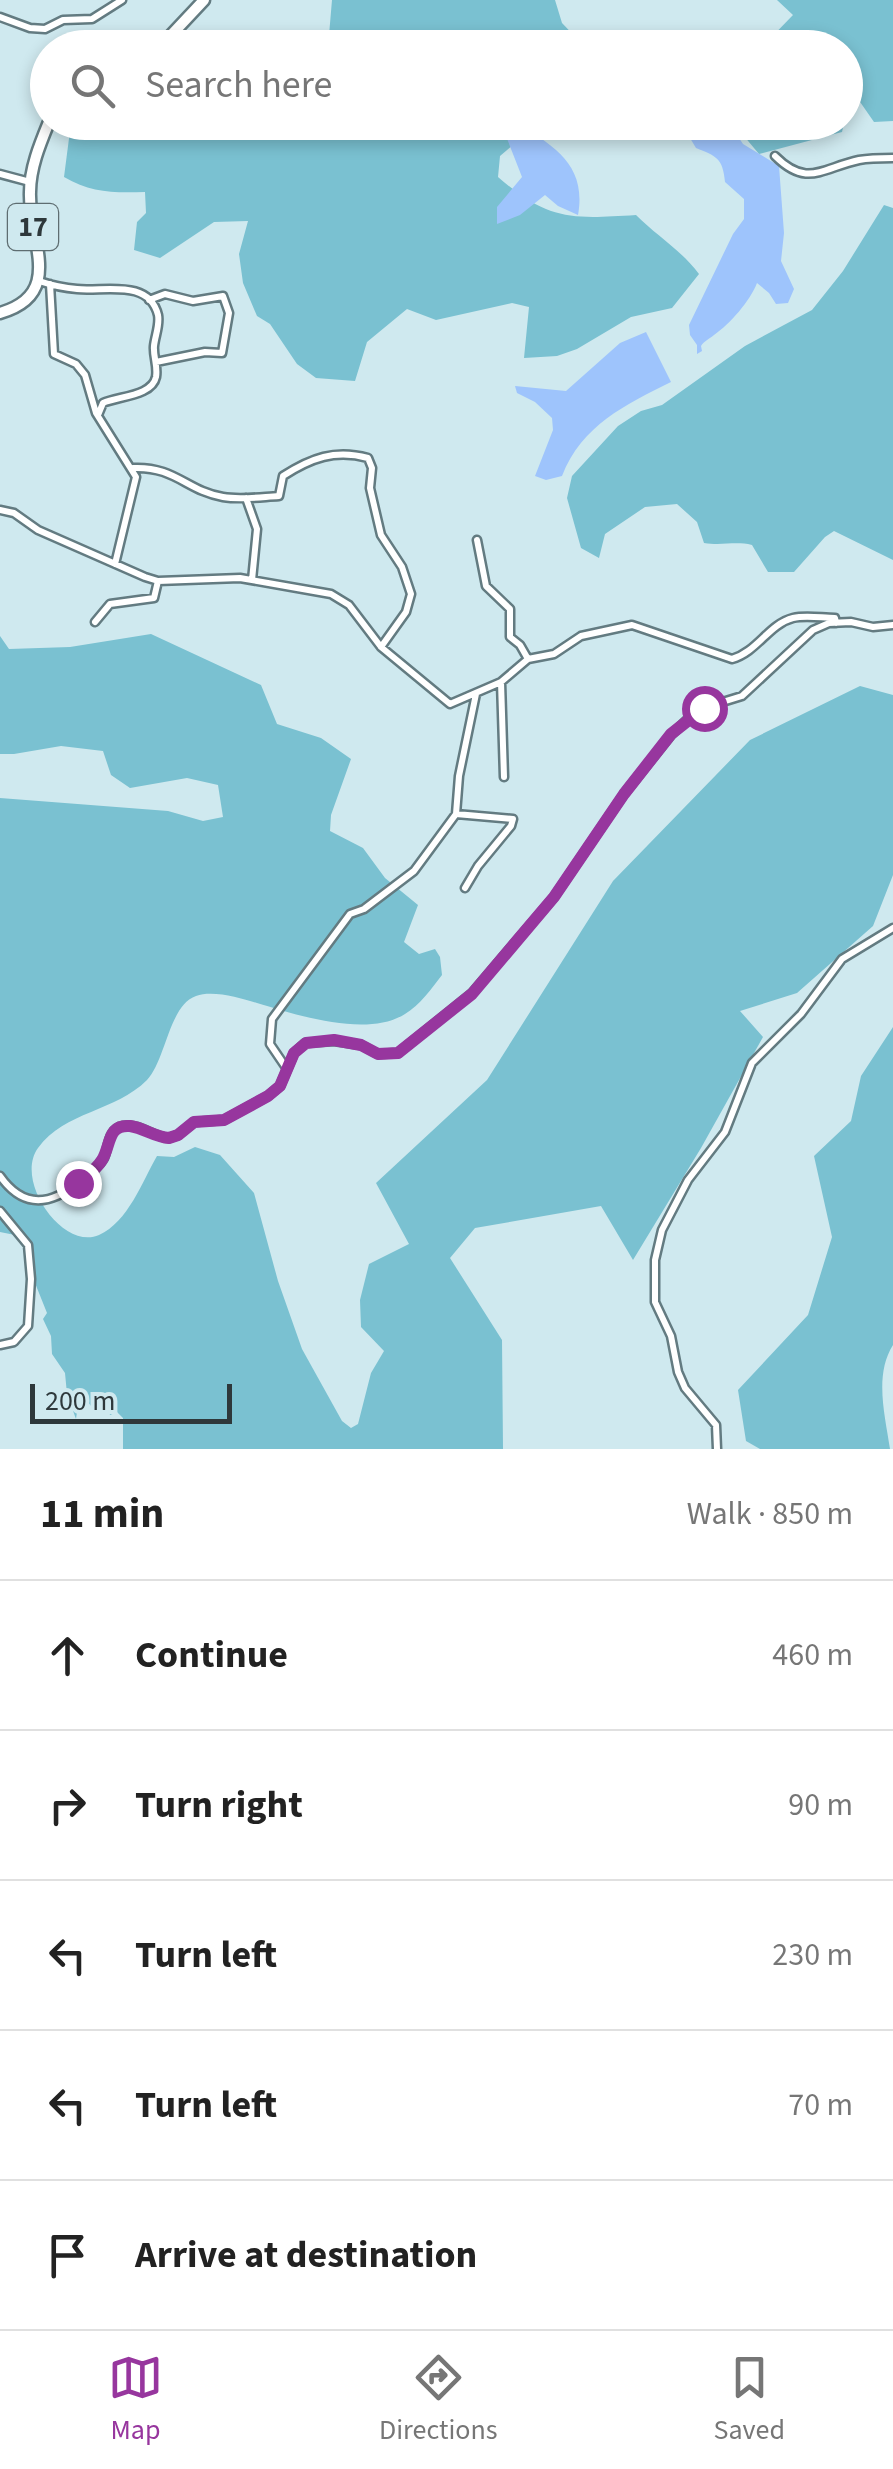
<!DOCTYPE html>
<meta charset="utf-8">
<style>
:root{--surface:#fff;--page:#f6f6f6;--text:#222;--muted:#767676;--line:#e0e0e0;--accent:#97369e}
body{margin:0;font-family:"Source Sans 3",sans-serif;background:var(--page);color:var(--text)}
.scale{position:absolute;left:30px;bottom:25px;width:202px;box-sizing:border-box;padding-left:10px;border:5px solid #2e383b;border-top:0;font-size:28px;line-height:35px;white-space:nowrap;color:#2e383b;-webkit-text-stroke:8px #cfe9ef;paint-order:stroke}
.stop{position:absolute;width:30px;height:30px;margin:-22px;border:8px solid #97369e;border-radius:50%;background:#fff}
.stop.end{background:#97369e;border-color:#fff;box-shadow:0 2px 10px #0008}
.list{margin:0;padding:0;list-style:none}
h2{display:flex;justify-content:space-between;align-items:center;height:130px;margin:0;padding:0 40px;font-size:42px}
h2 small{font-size:32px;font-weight:400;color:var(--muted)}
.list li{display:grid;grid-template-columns:65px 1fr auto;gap:30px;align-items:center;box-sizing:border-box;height:150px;padding:0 40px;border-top:2px solid var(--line)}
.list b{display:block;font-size:38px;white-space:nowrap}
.list em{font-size:32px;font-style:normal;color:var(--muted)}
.icon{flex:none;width:55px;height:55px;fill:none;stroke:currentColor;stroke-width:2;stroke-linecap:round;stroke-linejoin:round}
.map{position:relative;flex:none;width:893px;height:1449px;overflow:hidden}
.search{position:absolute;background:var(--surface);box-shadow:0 5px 15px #0003;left:30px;right:30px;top:30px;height:110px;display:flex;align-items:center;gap:25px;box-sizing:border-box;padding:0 35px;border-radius:55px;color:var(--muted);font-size:38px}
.sheet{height:880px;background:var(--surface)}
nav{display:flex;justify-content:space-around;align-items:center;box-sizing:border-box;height:140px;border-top:2px solid var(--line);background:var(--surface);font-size:28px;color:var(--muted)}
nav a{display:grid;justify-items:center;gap:5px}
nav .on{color:var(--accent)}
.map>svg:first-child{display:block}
.green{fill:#7ac1d1}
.water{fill:#9ec4fc}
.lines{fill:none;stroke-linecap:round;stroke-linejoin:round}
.street-casing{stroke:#637b81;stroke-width:11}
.primary-casing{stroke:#637b81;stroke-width:15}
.street{stroke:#fff;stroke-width:6}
.primary{stroke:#fff;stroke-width:10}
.route{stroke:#97369e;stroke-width:12}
.labels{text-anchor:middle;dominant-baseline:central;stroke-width:8;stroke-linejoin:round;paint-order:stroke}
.shield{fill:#cfe9ef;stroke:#5e6d71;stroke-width:2.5}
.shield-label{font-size:28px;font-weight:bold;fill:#2e383b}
</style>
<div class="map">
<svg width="893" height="1449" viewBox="0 0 893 1449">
<rect width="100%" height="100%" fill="#cfe9ef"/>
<path class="green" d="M332 0H555L562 23 585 47H328Z
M777 0H893V121L874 122 858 99 846 90V48L821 47 819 43 791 34 787 47H762L793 15Z
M71 123H595L554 134 520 139 500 156 498 177C549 221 571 219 636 215 657 236 681 250 699 274L672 308 631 317 577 349 557 356 524 358 529 307 512 303 436 320 407 309 367 342 355 381 316 378 297 364 270 324 257 316 243 283 239 254 248 221 214 222 160 258 134 250 137 222 146 213 145 192C114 193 91 193 64 177Z
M733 123H732H844L842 132 759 154Z
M884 205 893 208V560L834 531 825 537 794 572H768L752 545C735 541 722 546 704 543L697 522 677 504 645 507 605 534 599 558 581 548 567 498 572 476 618 426 641 411 662 405 745 346 812 310 843 271Z
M151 634 261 685 277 724 321 738 351 759 331 815 330 831 363 848 385 878 418 905 404 942 419 954 435 949 440 957 442 975C432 988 420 1005 405 1014 367 1038 297 1015 257 1003 240 998 213 990 196 996 169 1005 166 1060 147 1080 115 1112 65 1111 38 1148 14 1181 63 1251 99 1235 128 1222 142 1182 157 1156L174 1157 195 1147 220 1155 254 1193 278 1281 302 1349 342 1421 351 1428 358 1424 371 1373 384 1351 361 1327 360 1300 369 1264 409 1244 376 1183 487 1080 613 881 750 740 860 686 893 695V875L873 926 797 993 740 1011 763 1037 701 1148 633 1260 601 1206 475 1228 450 1258 502 1340 503 1449H123V1418L117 1412 110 1415 107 1403 94 1410 85 1398H79L76 1419 67 1394 65 1373 52 1354 51 1336 43 1319 47 1313 35 1283 34 1253 15 1235 0 1232V798L168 811 203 821 223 817 218 785 187 778 130 788 111 775 103 751 61 746 14 754H0V636L9 649 70 647Z
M893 1027V1345C874 1375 885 1415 890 1449H760L746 1441 738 1390 808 1315 832 1237 814 1156 851 1121 861 1076Z"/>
<path class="water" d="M517 123C554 146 587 165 578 215L558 206 545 195 520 215 497 224V207L522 177 506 136Z
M689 123H729L743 144 779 166 784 233 781 261 794 289 788 303 776 304 769 293 757 283C750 301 730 324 714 335 709 339 704 341 701 346L702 351 697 354V345L690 335 689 325 733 234 744 219V199L725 182C723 158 716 156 696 148L687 133Z
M646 332 671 382C625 405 582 425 562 476L546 480 535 476 553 430 552 418 535 402 517 393 515 386 566 391 620 343Z"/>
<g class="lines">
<g class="street-casing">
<path id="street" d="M0 17 30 28 45 29 63 20 92 19 122 0
M775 156C807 188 822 168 859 160 870 158 882 158 893 158
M0 174 30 182
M39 281C51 285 64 288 77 289 103 292 149 278 158 315 160 325 155 336 154 346 153 356 158 366 156 377 152 396 119 396 103 403L98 415
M50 284 54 354 76 364 85 375 96 413 136 477 115 564
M149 300 165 294 193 301 223 296 229 313 222 353 205 352 156 362
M133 468C175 466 187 491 223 497 241 500 261 497 279 496L283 476C311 458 335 449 368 458L372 468 370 488 381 535 402 567 411 594 406 612 381 647
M246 498 257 529 252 580
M0 510 14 513 38 530 145 577 158 581 240 578 331 594 349 605 381 647 450 704 501 682 528 659 554 654 581 636 632 625 732 659C757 652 769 624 793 618 806 615 822 618 835 618L836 623
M477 540 486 586 510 609V637L520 645 528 659
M95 622 110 604 154 598 158 581
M501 682 504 777
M456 814 513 819 511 826 478 866 465 888
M287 1069 270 1044 272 1019 350 914 364 909 414 871 456 814 459 776 476 694
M0 1176C24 1210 51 1205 81 1181 89 1174 99 1167 104 1158 109 1147 107 1129 123 1126 139 1123 154 1137 169 1138L178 1135 194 1122 224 1120 268 1096 280 1086 294 1053 305 1043 334 1041 361 1045 378 1054 398 1053 472 993 519 938 554 897 624 794 671 735 691 716 703 708 742 696 813 630 829 623 851 622 873 627 893 625
M0 1211 28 1245 31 1279 28 1326 14 1342 0 1345
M717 1449 716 1425 685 1388 678 1372 671 1336 655 1302V1260L662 1230 688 1180 725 1132 752 1063 801 1014 842 959 893 928"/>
</g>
<g class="primary-casing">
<path id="primary" d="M159 48 204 0
M0 313C66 294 28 240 30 192 30 168 40 144 49 122"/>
</g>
<use href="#street" class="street"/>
<use href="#primary" class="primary"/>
</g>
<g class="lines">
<path class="route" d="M78 1183C86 1176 97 1169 102 1160 111 1146 107 1124 130 1126 144 1128 155 1137 169 1138L178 1135 194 1122 224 1120 268 1096 280 1086 294 1053 306 1043 334 1040 361 1045 378 1054 398 1053 472 994 554 897 624 794 671 734 704 708"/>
</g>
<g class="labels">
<rect class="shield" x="8" y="204" width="50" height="46" rx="8"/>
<g class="shield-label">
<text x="33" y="227">17</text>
</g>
</g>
</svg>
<div class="scale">200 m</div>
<div class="stop" style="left:704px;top:708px"></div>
<div class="stop end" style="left:78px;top:1183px"></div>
<div class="search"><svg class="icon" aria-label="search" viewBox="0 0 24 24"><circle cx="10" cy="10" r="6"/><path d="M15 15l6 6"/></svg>Search here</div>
</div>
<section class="sheet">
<h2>11 min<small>Walk · 850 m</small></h2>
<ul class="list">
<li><svg class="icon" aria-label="ahead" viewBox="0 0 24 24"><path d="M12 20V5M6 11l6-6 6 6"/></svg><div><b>Continue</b></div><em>460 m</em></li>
<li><svg class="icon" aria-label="right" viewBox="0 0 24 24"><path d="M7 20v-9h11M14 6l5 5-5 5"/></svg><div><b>Turn right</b></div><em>90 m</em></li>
<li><svg class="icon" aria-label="left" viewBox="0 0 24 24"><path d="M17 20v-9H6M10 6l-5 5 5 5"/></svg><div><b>Turn left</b></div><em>230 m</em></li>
<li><svg class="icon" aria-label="left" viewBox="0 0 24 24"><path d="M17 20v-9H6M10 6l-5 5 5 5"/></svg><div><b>Turn left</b></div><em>70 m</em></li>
<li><svg class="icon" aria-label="arrive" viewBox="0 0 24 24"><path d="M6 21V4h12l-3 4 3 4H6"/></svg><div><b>Arrive at destination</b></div></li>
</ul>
</section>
<nav>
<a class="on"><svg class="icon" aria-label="map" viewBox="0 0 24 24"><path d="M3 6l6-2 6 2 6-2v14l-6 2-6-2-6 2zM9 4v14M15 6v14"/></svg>Map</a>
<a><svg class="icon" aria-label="directions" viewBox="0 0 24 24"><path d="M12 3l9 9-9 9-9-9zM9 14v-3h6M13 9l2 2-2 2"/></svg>Directions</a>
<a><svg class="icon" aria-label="saved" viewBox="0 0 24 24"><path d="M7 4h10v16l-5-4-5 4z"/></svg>Saved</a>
</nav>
